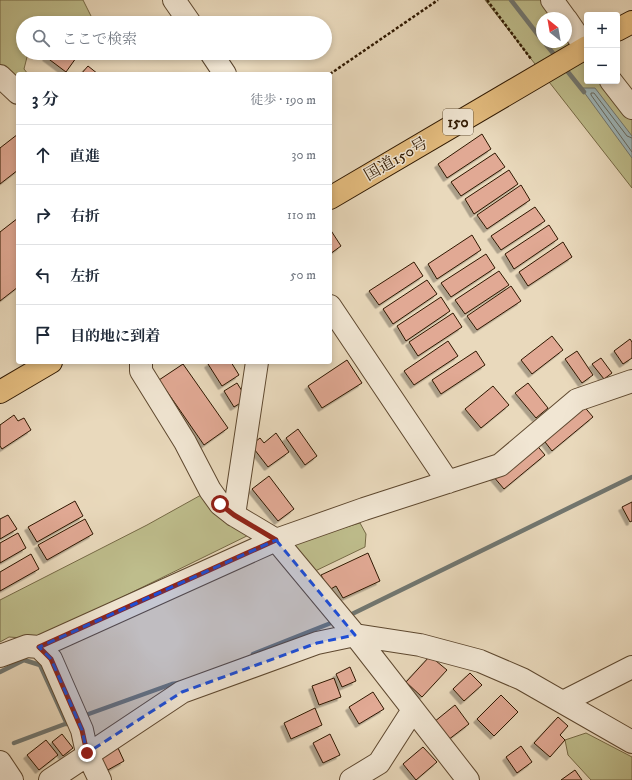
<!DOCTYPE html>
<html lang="ja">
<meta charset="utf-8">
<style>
:root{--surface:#fff;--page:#f2f2f3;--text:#1f2937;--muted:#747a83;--line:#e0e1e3}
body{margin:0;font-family:"IM FELL DW Pica","Noto Serif JP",serif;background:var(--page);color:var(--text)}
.controls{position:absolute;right:12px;top:12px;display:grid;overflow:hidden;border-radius:4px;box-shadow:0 2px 6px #0003}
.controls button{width:36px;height:36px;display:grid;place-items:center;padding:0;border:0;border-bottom:1px solid var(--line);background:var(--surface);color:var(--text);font:20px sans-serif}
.compass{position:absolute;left:536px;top:12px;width:36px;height:36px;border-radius:50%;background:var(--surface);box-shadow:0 2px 6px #0003;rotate:329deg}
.stop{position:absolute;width:12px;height:12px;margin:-9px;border:3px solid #8f2418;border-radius:50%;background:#fff}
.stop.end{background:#8f2418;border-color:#fff;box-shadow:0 1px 4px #0008}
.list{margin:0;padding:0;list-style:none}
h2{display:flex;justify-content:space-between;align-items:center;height:52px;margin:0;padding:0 16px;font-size:17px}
h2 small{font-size:13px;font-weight:400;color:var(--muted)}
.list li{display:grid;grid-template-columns:26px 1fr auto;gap:12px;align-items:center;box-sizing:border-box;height:60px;padding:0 16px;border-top:1px solid var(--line)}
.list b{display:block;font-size:15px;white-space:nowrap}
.list em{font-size:13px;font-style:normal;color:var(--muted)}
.icon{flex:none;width:22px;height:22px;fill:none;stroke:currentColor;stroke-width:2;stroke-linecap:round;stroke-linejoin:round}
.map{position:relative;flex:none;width:632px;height:780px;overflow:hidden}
.search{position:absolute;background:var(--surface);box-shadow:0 2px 6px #0003;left:16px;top:16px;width:316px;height:44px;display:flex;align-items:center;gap:10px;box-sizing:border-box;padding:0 14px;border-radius:22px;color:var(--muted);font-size:15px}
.panel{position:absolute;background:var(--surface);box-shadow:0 2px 6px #0003;left:16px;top:72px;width:316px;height:292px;border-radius:4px}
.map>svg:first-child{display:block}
.green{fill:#bebd8c;stroke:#766a46}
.water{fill:#9db7bc;stroke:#717771}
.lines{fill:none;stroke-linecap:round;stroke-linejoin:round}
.shore{stroke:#66685e;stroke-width:1}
.stream{stroke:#717771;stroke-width:4.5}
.building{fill:#e1a994;stroke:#2f1800;filter:url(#shadow)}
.minor-casing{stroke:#5e482f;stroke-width:24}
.highway-casing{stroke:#2f1800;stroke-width:24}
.path{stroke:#2f1800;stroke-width:2.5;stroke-dasharray:3 2;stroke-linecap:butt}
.minor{stroke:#f1e6d3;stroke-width:22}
.highway{stroke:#e4bc7e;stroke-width:22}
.route{stroke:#8f2418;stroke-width:5}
.marked{fill:#1d4ed8;fill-opacity:0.2;stroke:#1d4ed8;stroke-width:3;stroke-dasharray:8 5;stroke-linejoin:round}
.labels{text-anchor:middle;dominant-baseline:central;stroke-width:3;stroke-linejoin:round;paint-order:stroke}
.shield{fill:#f1e6d3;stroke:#69563f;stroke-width:1}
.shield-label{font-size:15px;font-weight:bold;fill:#2f1800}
.street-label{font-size:16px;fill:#2f1800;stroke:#f1e6d3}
</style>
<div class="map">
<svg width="632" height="780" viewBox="0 0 632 780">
<defs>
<filter id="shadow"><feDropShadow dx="-3.5" dy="3.5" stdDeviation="0" flood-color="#0004"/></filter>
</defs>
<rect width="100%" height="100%" fill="#e9d9bc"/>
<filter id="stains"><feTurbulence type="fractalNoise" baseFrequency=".005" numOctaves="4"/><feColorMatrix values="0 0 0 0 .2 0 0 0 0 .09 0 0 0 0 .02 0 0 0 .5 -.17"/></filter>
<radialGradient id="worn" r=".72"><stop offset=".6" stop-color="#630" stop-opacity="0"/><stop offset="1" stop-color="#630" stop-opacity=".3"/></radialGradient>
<path class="green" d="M0 0H83L94 22 23 23V53H28L24 69 28 74H18V93L0 76Z
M485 0H548L562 18H542V42H566V23L587 50V81H611L632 108V188Z
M210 490 259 530 37 639 9 637 0 642V600L147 525Z
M360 523 366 534 365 547 311 573 288 544Z
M586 733 632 757V780H591L568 755 565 740Z"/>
<path class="water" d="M581 88H595L632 136V158Z"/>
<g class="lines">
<path class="shore" d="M632 138 627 136 594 93H591V95L632 152"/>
<path class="stream" d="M511 0 542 40
M544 42 557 58
M564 67 584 92
M348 616 632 477
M253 654 336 621
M0 672 24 660 40 665 67 724
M83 716 172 684 179 683
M14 743 73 721"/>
</g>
<path class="building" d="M49 53H69L76 58 66 72 46 57Z
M88 66 98 74H81Z
M18 134V170L0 184V148Z
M482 134 491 149 447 178 438 164Z
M495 153 505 167 461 196 451 182Z
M509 170 518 184 474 214 465 199Z
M521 185 530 200 487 229 477 215Z
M535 207 545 221 501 250 491 236Z
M18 218V287L0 301V232Z
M549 225 558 239 514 269 505 254Z
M330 229 341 246 330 254Z
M472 235 481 250 437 279 428 264Z
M563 242 572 257 528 286 519 272Z
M486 254 495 268 451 297 441 283Z
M414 262 423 276 379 305 369 291Z
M499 271 509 285 465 314 455 300Z
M427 280 437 294 393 324 383 309Z
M511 286 521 301 477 330 467 316Z
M441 297 450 311 406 341 397 326Z
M453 313 462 327 418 356 409 342Z
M552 336 563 350 532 374 521 360Z
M630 339 632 342V358L623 364 614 351Z
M448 341 458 356 414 385 404 371Z
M476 351 485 365 441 394 432 380Z
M577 351 593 375 582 383 565 359Z
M601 358 612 373 604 379 592 364Z
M347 360 362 383 322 408 308 386Z
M211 362H231L239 375 222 386 208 364Z
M183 364 228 428 204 445 159 380Z
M237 383 247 399 234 407 224 391Z
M528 383 548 408 536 418 515 393Z
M493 386 509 405 481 428 465 409Z
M582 404 593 417 552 451 542 438Z
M14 415 18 421 24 418 31 430 2 449 0 446V425Z
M298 429 317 456 305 465 286 438Z
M276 433 289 452 268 467 251 445 260 438 264 443Z
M534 442 545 455 504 489 493 476Z
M269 476 294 509 278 521 252 489Z
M75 501 83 516 37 542 28 527Z
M632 502V521L630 522 622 507Z
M8 515 17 529 0 539V519Z
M85 519 93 534 47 560 38 545Z
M18 533 26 548 0 563V543Z
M368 553 380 581 343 598 336 586 329 590 321 575Z
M31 554 39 569 0 591V572Z
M430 656 447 670 422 697 406 682Z
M350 667 356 681 342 687 336 674Z
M470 673 482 685 464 701 453 689Z
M334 678 341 697 319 705 312 686Z
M373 692 384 709 359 724 349 707Z
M501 695 518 712 494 736 477 719Z
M455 705 469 724 448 740 434 722Z
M315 708 322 725 291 739 284 723Z
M558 717 568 726 560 735 565 740 550 757 534 743Z
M62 734 73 748 63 756 52 742Z
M330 734 340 755 323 763 313 743Z
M46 740 58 755 39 770 27 755Z
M521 746 532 762 517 773 506 757Z
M423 747 437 762 416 780 403 764Z
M118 748 124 761 106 771 99 757Z
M575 770 582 780H561Z"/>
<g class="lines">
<g class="minor-casing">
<path id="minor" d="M174 0 190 23
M552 0 565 18
M566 19 587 50
M211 53 225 74
M0 76 18 93
M611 81 632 108
M330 306 448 482
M141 362V371L185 442 210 490 220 504 234 515 276 540 355 635 468 780
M234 515 257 362
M39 647 276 540 364 509 500 465 577 400 632 381
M0 656 27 646 39 647 51 659 82 730 87 753 100 780
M563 702 632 667
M0 762 12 780
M50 780 182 692 317 643 355 635 420 645 480 661 522 679 632 742
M351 780 379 763 413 710"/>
</g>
<g class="highway-casing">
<path id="highway" d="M617 30 632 22
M330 198 587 47
M0 392 51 362"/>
</g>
<path class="path" d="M487 0 531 59
M330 74 438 0"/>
<use href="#minor" class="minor"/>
<use href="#highway" class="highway"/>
</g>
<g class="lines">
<path class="route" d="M87 753 82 730 51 659 39 647 276 540 234 515 220 504"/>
</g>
<path class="marked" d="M276 540 355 635 317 643 182 692 87 753 82 730 51 659 39 647Z"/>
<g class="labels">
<rect class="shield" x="443" y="109" width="30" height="26" rx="3"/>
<g class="shield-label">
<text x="458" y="122">150</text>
</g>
<g class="street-label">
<text transform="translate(396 159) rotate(-30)">国道150号</text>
</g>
</g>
<rect width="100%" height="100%" filter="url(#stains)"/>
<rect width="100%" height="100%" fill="url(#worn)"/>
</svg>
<div class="controls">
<button>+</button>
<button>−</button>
</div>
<svg class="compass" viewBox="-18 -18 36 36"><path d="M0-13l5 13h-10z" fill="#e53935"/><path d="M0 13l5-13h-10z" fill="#747a83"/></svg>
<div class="stop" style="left:220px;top:504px"></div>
<div class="stop end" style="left:87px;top:753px"></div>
<div class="search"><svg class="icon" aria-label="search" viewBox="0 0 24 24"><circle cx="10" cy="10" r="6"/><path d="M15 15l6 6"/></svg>ここで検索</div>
<section class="panel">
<h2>3 分<small>徒歩 · 190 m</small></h2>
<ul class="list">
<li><svg class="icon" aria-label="ahead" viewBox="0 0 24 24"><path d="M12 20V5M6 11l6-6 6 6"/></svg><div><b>直進</b></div><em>30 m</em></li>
<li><svg class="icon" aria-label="right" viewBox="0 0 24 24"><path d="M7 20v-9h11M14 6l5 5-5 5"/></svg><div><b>右折</b></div><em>110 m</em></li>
<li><svg class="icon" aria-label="left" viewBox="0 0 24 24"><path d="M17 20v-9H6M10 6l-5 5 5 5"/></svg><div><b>左折</b></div><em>50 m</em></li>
<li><svg class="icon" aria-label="arrive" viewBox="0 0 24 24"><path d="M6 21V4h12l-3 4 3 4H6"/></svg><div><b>目的地に到着</b></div></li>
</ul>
</section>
</div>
